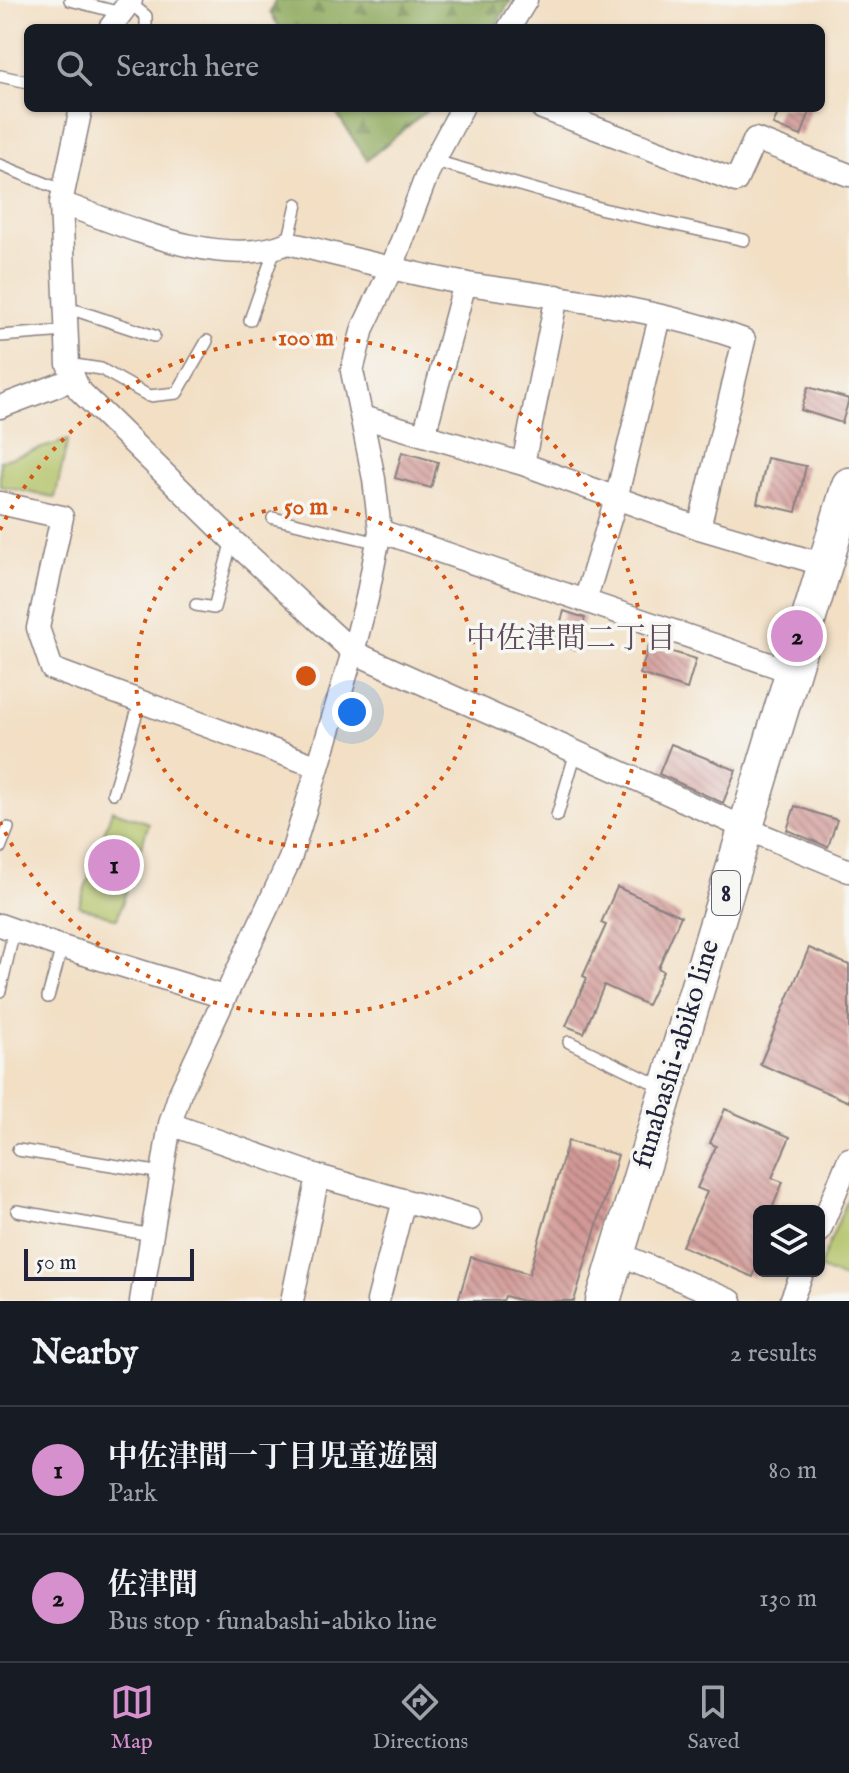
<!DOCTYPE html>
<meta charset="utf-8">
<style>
:root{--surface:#171b24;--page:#20242c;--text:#f1f3f6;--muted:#9ea1a6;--line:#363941;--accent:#d690ce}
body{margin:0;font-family:"IM FELL English","Noto Serif JP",serif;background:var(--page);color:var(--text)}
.controls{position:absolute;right:24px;bottom:24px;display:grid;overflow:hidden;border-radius:12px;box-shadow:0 2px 6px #0004}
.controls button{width:72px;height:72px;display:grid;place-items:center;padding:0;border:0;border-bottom:2px solid var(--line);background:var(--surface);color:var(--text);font:40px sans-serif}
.scale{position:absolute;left:24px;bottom:20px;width:170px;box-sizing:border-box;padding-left:8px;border:4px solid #22223b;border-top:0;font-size:22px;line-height:28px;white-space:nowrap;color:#22223b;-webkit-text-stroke:6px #f6f6f2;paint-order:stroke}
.you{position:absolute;left:352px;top:712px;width:28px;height:28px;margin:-20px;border:6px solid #fff;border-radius:50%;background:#1a73e8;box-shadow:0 0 0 12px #1a73e833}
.badge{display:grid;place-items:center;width:52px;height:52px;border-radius:50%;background:var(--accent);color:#111;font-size:26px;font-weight:700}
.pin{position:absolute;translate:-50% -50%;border:4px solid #fff;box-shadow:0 2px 8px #0006}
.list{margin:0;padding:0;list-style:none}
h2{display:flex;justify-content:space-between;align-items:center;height:104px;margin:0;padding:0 32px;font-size:34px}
h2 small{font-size:26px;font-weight:400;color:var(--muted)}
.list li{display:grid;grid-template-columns:52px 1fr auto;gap:24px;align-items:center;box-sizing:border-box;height:128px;padding:0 32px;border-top:2px solid var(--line)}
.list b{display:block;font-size:30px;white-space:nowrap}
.list p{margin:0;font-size:26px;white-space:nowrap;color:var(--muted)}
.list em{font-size:26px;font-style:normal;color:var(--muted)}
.icon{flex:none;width:44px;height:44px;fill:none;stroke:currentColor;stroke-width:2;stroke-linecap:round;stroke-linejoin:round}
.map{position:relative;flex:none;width:849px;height:1301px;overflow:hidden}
.search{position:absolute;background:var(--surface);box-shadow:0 2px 6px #0004;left:24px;right:24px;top:24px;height:88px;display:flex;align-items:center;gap:20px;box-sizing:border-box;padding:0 28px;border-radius:12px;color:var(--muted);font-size:30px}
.sheet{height:360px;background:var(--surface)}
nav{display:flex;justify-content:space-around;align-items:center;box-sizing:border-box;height:112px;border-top:2px solid var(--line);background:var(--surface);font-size:22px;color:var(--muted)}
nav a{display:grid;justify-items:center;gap:4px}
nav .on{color:var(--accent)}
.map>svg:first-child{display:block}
.green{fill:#b0c164;stroke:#697250;stroke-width:2}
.forest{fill:url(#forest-firs);stroke:#57644a;stroke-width:2}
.building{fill:url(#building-back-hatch)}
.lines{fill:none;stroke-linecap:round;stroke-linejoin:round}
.service-casing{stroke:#8a8080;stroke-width:14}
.minor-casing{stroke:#8a8080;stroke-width:25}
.primary-casing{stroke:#8a8080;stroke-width:37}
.service{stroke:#fff;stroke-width:11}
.minor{stroke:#fff;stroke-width:22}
.primary{stroke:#fff;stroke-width:34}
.ring{fill:none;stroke:#d45411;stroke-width:4;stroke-dasharray:4 8}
.labels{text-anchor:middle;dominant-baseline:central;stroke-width:7;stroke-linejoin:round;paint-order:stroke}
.shield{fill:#f6f6f2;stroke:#626272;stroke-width:2}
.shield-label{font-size:26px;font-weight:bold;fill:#22223b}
.street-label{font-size:28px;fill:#22223b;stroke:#f6f6f2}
.neighbourhood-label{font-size:30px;fill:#5f4b5a;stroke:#f6f6f2}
.centre{fill:#d45411;stroke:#f6f6f2;stroke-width:4}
.ring-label{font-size:24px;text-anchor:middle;font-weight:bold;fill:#d45411;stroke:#f6f6f2;stroke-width:7;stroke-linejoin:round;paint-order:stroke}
</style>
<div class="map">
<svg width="849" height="1301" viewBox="0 0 849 1301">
<defs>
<pattern id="forest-firs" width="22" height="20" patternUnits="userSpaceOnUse" patternTransform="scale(2)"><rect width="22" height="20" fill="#8ca75a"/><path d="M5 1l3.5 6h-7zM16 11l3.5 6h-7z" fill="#72884c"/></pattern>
<pattern id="building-back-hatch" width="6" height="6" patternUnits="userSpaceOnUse" patternTransform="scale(2)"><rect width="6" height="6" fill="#d19895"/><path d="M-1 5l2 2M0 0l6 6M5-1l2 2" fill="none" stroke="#a97c7b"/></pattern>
</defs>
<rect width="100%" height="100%" fill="#f6f6f2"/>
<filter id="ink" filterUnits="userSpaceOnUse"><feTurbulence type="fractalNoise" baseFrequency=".0125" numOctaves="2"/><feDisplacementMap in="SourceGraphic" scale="16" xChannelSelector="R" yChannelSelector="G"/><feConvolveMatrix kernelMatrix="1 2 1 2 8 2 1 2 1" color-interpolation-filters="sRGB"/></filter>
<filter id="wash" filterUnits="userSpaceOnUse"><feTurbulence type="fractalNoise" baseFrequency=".006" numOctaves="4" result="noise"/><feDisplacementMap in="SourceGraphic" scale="32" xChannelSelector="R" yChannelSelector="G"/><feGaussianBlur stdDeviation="1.8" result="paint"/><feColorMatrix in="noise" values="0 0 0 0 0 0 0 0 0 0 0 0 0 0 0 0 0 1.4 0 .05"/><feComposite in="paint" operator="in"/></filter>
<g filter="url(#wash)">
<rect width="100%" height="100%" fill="#f2dfc4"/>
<path class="green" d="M68 440 55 498 0 486V461Z
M112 810 149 823 117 919 79 906Z
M849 1196V1281L819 1268Z"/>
<path class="forest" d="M275 0H511L494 28H280L270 13Z
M333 108H430L367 160Z"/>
<g id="blocks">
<path class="building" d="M780 108H811L801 136 773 125Z
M808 387 849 399 842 423 801 410Z
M402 452 438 462 431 488 395 478Z
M767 458 806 466 796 512 757 503Z
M564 611 585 618 576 650 554 644Z
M649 645 696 659 687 689 640 674Z
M671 744 736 770 723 803 659 774Z
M795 806 837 820 828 847 787 830Z
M617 887 681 916 658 968 663 971 647 1005 604 985 584 1033 566 1026 587 978 583 976 606 925 601 923Z
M809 948 849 965V1102L760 1064Z
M725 1109 790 1137 772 1178 783 1182 771 1211H759V1261L753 1277 682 1246 707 1192 697 1188 716 1146 710 1143Z
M568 1141 618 1155 574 1301H523L505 1296 503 1301H458L471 1257 529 1274Z"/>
</g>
</g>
<g filter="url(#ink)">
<use href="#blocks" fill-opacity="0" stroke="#8a8080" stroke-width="2"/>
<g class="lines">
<g class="service-casing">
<path id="service" d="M70 0 121 13
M130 3 146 16V28
M0 76 28 82
M435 161 603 209 744 240
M0 165 64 191
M288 243 297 204
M64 313 78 311 154 336
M250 320 275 249
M0 336 66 331
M68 364 101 369 149 396 177 393 207 341
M273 518 379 543
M196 605 214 608 232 540
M113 793 140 702
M557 816 576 752
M0 848 8 828
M0 991 14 931
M48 997 62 947
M569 1042 662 1087
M18 1150 162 1173
M17 1211 152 1235"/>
</g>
<g class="minor-casing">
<path id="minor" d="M110 28 131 0
M509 28 526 0
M81 108 61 203 68 364 79 390 232 540 353 652 745 828 849 871
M542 108 736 181 755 139 849 175
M61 203C124 225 222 271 288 243 348 257 408 274 468 284 561 298 656 308 744 340L699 528
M0 407 74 379
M362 417 523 464 699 528 825 565
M424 435 465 283
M523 464 557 296
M0 503 62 517 38 628 52 669 316 766
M380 531 793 672
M585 601 616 499 660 317
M0 925 62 947 224 997
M170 1124 318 1176 470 1219
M819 1232 849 1159
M617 1253 731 1301
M141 1301 170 1124 180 1093 290 859 353 652 367 598 380 531 374 479 352 371 363 328 392 267 428 172 462 108
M292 1301 318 1176
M378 1301 404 1200
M791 1301 803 1271"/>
</g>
<g class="primary-casing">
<path id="primary" d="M603 1301 849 485"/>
</g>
<use href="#service" class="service"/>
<use href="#minor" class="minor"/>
<use href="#primary" class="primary"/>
</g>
</g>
<g class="ring">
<circle cx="306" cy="676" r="170"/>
<path d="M0 530A339 339 0 1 1 0 822"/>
</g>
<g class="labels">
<rect class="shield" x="712" y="871" width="28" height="44" rx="6"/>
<g class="shield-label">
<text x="726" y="893">8</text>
</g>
<g class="street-label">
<text transform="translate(677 1054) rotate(-73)">funabashi-abiko line</text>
</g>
<g class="neighbourhood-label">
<text x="571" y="640">中佐津間二丁目</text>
</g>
</g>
<circle cx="306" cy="676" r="12" class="centre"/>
<g class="ring-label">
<text x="306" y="345">100 m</text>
<text x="306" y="514">50 m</text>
</g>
</svg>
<div class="controls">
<button><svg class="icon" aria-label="layers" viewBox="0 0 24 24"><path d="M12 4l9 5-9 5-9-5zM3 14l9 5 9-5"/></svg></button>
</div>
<div class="scale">50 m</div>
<div class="you"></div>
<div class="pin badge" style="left:114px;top:865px">1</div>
<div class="pin badge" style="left:797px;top:636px">2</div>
<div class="search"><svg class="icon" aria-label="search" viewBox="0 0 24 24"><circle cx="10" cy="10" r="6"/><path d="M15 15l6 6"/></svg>Search here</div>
</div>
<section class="sheet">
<h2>Nearby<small>2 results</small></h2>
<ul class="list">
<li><span class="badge">1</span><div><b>中佐津間一丁目児童遊園</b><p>Park</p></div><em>80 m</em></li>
<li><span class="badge">2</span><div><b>佐津間</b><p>Bus stop · funabashi-abiko line</p></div><em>130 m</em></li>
</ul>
</section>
<nav>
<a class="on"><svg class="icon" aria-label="map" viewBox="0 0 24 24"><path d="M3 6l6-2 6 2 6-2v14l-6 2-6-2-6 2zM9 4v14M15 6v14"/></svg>Map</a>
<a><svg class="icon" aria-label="directions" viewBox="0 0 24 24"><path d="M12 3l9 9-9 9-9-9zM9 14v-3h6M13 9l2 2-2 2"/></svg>Directions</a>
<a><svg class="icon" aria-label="saved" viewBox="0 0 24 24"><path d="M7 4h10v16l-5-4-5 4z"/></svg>Saved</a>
</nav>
